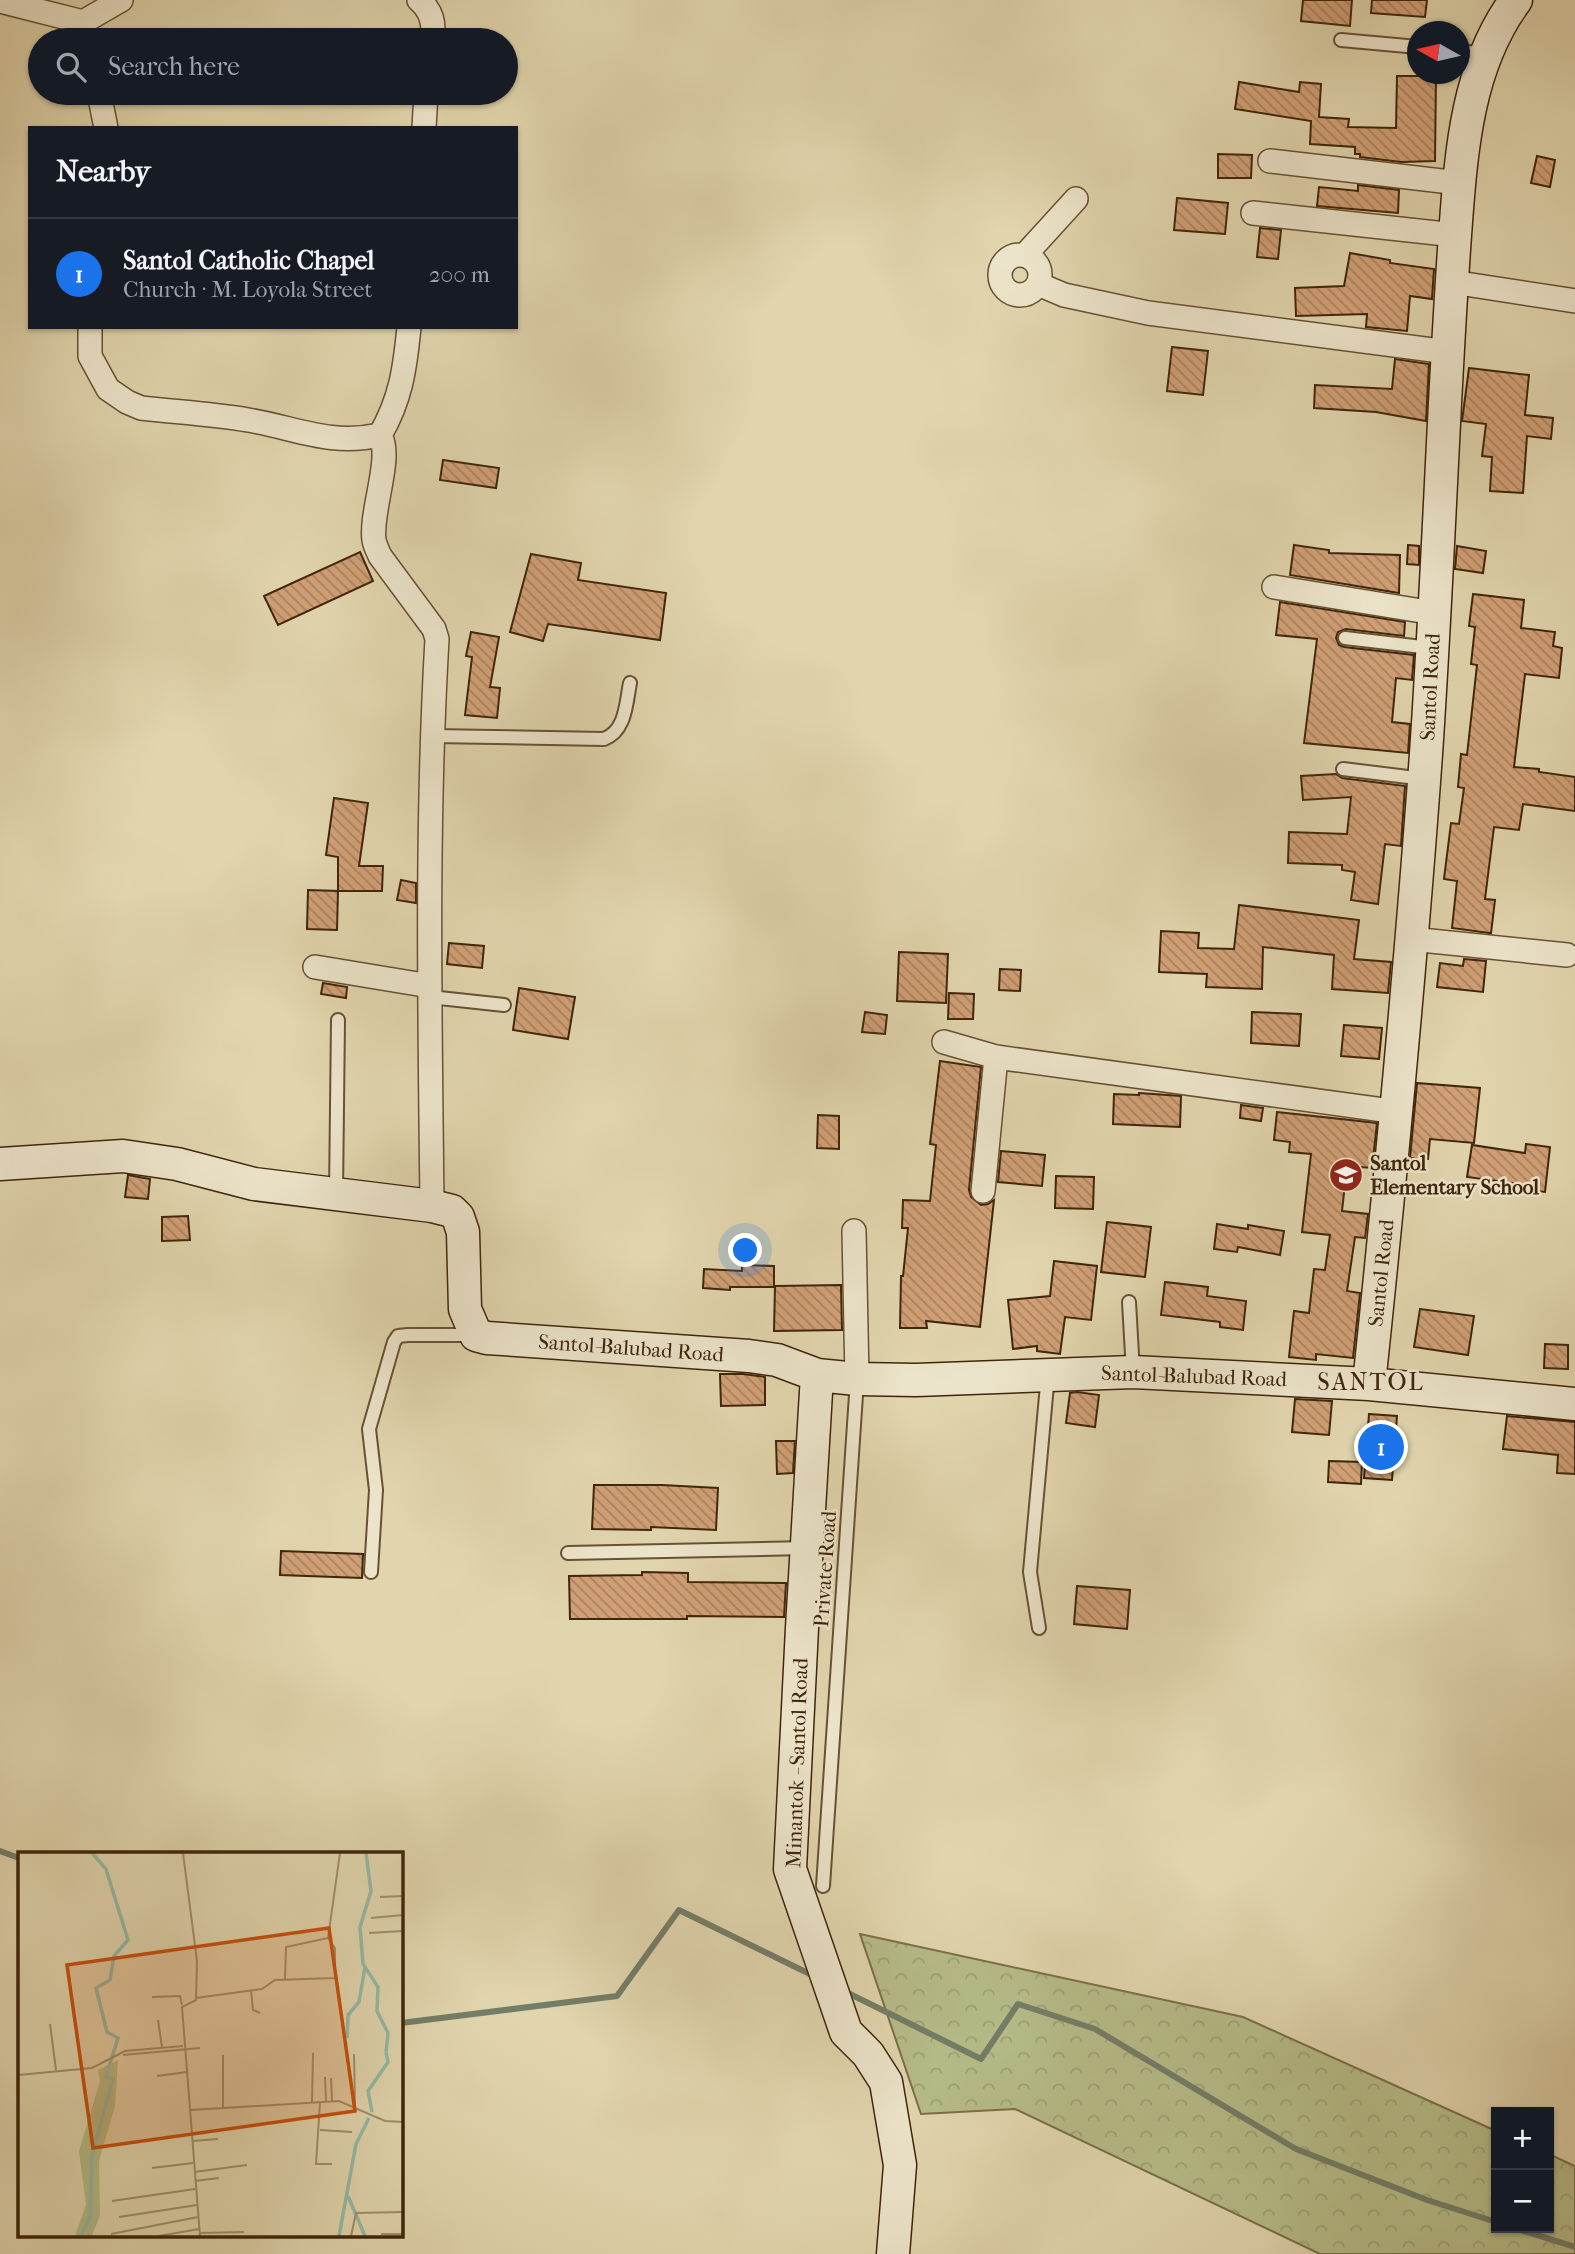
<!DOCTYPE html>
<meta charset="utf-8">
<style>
:root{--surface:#171b24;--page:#242831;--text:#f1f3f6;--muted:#9ea1a6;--line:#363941;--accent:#1a73e8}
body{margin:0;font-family:"IM FELL French Canon",serif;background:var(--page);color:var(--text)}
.controls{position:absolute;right:21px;bottom:21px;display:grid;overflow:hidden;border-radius:0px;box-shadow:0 2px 5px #0004}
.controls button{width:63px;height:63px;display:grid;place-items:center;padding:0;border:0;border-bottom:2px solid var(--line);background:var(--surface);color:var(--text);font:35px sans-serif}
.compass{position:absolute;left:1407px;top:21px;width:63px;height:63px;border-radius:50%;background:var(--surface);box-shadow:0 2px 5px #0004;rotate:278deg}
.you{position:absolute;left:746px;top:1251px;width:24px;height:24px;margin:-18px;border:5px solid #fff;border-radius:50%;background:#1a73e8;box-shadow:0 0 0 10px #1a73e833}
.badge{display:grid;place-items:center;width:46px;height:46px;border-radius:50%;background:var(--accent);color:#fff;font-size:23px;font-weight:700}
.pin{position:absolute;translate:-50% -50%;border:4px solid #fff;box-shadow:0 2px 7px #0006}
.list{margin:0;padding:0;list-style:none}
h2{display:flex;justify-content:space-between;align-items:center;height:91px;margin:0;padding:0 28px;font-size:30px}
h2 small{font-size:23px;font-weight:400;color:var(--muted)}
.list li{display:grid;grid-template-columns:46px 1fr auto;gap:21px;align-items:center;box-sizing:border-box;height:112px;padding:0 28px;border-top:2px solid var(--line)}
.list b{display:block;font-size:26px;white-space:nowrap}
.list p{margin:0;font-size:23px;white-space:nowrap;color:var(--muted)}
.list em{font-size:23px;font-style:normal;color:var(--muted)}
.icon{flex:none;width:38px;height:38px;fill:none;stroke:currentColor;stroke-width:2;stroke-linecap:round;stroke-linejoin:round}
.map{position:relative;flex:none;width:1575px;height:2254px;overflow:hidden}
.search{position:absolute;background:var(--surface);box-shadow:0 2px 5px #0004;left:28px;top:28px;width:490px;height:77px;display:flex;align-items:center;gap:18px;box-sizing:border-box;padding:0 24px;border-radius:38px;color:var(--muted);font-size:26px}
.panel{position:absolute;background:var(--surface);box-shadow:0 2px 5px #0004;left:28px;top:126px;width:490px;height:203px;border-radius:0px}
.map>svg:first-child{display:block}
.forest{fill:url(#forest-crowns);stroke:#7a7049;stroke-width:2}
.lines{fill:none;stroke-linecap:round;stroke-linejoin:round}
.stream{stroke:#737e68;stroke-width:6}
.building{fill:url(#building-back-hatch);stroke:#3f250a;stroke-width:2}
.lane-casing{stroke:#685133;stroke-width:16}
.street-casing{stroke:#685133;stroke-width:26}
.secondary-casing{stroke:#3f250a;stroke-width:35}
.lane{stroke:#ece4ca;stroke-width:12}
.street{stroke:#ece4ca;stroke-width:23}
.secondary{stroke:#ece4ca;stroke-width:32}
.labels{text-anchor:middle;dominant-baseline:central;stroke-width:5;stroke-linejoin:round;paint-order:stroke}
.street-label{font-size:21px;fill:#3f250a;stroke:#ece4ca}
.poi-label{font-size:21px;font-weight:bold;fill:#3f250a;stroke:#ece4ca;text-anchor:start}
.quarter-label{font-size:24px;letter-spacing:2px;fill:#3f250a;stroke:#ece4ca}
.inset-river{fill:none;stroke:#95b9a6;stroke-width:3.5}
.inset-road{fill:none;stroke:#a08f6c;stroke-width:2}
.view{fill:#c64f0c;fill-opacity:0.15;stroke:#c64f0c;stroke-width:3.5}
.inset-edge{fill:none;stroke:#3f250a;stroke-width:3.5}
</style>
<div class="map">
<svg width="1575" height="2254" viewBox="0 0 1575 2254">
<defs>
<pattern id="forest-crowns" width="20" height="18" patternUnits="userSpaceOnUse" patternTransform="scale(1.75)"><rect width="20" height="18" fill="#b6bc88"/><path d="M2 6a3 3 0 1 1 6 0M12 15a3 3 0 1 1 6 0" fill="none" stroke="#9ea174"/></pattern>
<pattern id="building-back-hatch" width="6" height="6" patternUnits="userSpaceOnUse" patternTransform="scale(1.75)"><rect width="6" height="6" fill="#d1a076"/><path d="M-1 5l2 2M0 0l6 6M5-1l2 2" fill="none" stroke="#ab825f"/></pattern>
</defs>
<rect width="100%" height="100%" fill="#e1d5ad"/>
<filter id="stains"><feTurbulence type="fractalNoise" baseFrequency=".00286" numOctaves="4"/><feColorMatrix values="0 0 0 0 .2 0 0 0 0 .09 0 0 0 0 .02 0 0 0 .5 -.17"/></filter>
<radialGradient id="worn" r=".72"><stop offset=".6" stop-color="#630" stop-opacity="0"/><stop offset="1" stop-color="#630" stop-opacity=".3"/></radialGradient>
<path class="forest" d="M860 1934 1243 2017 1496 2131V2228H1549V2154L1575 2166V2254H1320L1015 2109 921 2114Z"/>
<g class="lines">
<path class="stream" d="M0 1851 19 1858
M844 1991 981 2059 1018 2004 1095 2029 1296 2149 1427 2200 1496 2222
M401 2023 617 1996 679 1910 816 1977
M1514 2228 1575 2247"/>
</g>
<path class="building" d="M1303 0H1352L1350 26 1301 21Z
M1372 0H1427L1425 17 1371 13Z
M1397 76H1436L1435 161 1401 162 1360 157V154H1355V147L1310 144 1311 121 1235 109 1239 82 1299 92 1300 82 1321 84 1319 117 1349 119 1348 127 1396 128Z
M1218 154 1252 155 1251 178H1218Z
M1537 156 1555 160 1550 187 1531 183Z
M1358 185 1399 190 1398 213 1317 206 1319 187 1358 191Z
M1177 198 1228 203 1225 234 1174 230Z
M1260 228 1281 230 1278 259 1257 257Z
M1350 253 1390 260V263L1434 269 1432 299 1410 296 1407 331 1366 327 1367 314 1296 316 1295 288 1344 286Z
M1172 347 1208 351 1203 395 1167 391Z
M1395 359 1429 364 1426 421 1376 412 1314 408 1315 385 1392 389Z
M1469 368 1529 375 1525 415 1553 418 1551 439 1527 436 1523 493 1490 491 1492 457 1482 456 1486 424 1462 421Z
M443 460 499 468 496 488 440 480Z
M1294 545 1329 550V553L1400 555 1399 593 1290 575Z
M1408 545 1419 546V565L1407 564Z
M1457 546 1486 551 1483 573 1455 569Z
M360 552 373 581 278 625 264 596Z
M531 554 581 563 578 580 666 593 660 640 548 624 543 641 510 632Z
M1473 594 1524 600 1521 628 1555 632 1553 646 1562 648 1559 678 1525 674 1514 767 1539 769V772L1575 777V811L1523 804 1519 830 1494 827 1485 899 1495 900 1491 933H1489L1452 928 1457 881 1444 879 1451 823 1459 824 1464 788 1458 787 1461 754 1467 755 1477 665 1471 664 1475 627 1469 626Z
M1280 602 1405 622 1404 636 1346 629 1338 632 1336 638 1339 645 1344 647 1414 655 1412 680 1396 678 1392 722 1410 724 1408 753 1304 743 1317 639 1276 635Z
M471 632 499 637 490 687 500 688 497 718 465 715 472 657 466 656Z
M1336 774 1342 778 1405 786 1401 846 1385 844 1378 904 1351 900 1355 872 1342 870V865L1288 863 1289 832 1347 834 1351 797 1303 800 1301 776Z
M334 798 368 803 359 866H383L382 891H338V857L326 855Z
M401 880 416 883V903L397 900Z
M308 890 338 891 337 930 307 929Z
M1239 905 1359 920 1354 959 1391 962 1388 993 1332 989 1334 955 1263 947 1262 989 1206 987 1207 974 1159 972 1161 931 1199 933 1198 948 1234 949Z
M449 943 484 946 482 968 447 964Z
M899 952 948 954 946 1003 897 1001Z
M1464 959 1486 961 1483 992 1437 987 1440 963 1463 966Z
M1000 969 1021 970 1020 991 999 990Z
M323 983 347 987 346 998 321 994Z
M519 988 575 997 568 1039 513 1030Z
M949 993 974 994 973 1019H948Z
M865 1012 887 1015 885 1034 862 1032Z
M1252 1012 1301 1014 1299 1046 1251 1043Z
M1344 1025 1382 1028 1379 1059 1341 1056Z
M940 1061 981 1067 969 1190 971 1197 981 1205 988 1204 994 1200 980 1327 926 1321 927 1328H900L901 1276H903L908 1228H902L903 1200 930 1201 936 1145 930 1144Z
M1417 1083 1480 1088 1474 1143 1430 1139 1428 1159 1410 1158Z
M1139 1093 1181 1096 1180 1127 1113 1124 1114 1094 1139 1095Z
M1241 1105 1263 1108 1261 1121 1240 1118Z
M1277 1112 1377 1123 1372 1168 1347 1166 1342 1211 1368 1214 1365 1238 1355 1237 1347 1291 1360 1293 1353 1358 1316 1354V1360L1289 1357 1294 1311 1309 1313 1314 1269 1325 1270 1330 1235 1302 1232 1311 1154 1289 1152 1290 1142 1274 1140Z
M818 1115 839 1116V1149L817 1148Z
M1526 1144 1550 1147 1545 1192 1520 1189 1521 1184 1467 1177 1472 1145 1525 1153Z
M1001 1151 1045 1155 1042 1186 998 1182Z
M128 1175 150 1179 148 1199 125 1197Z
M1056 1176 1094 1177 1093 1209 1055 1208Z
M188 1216 190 1240 162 1241V1217Z
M1107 1222 1151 1227 1145 1277 1101 1272Z
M1217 1224 1248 1229V1225L1284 1231 1280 1255 1238 1247 1237 1252 1214 1249Z
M1054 1261 1097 1266 1091 1320 1065 1317 1060 1354 1037 1351V1346L1013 1349 1008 1300 1050 1296Z
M742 1265 774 1266V1287H730V1290L703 1288 704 1269 742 1271Z
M1165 1282 1208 1287 1207 1296 1246 1301 1243 1330 1220 1327V1322L1161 1315Z
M841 1285 842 1330 774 1331 775 1286Z
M1420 1309 1474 1316 1468 1355 1414 1347Z
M1545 1344 1568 1345V1369L1544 1368Z
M720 1374H743L765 1377V1405L721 1406Z
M1077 1392 1099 1395 1095 1427 1066 1423 1070 1393Z
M1295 1399 1332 1401 1329 1435 1292 1432Z
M1369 1414 1397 1416 1392 1480 1364 1478Z
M1507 1416 1575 1422V1474L1557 1473 1558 1455 1503 1449Z
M776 1441H795L793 1473 777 1474Z
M1329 1461 1362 1462 1361 1484 1328 1482Z
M594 1485H662L718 1488 716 1530 651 1527V1530L592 1529Z
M281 1551 363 1554 362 1578 280 1575Z
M642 1572 688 1573V1582L786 1583 784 1617 687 1616V1619H570L569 1576 642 1575Z
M1077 1586 1130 1590 1127 1629 1074 1624Z"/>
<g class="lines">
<g class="lane-casing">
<path id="lane" d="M1341 40 1418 47
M1460 51 1485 54
M1345 638 1431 648
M432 736 604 739C626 731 626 703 630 683
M1343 769 1424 779
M430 997 504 1005
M336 1194 338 1020
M1129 1302 1133 1372
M568 1553 806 1548
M371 1572 376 1490 369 1429 394 1342 398 1336 408 1335H476
M1039 1628 1030 1572 1048 1374
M823 1886 857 1380"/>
</g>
<g class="street-casing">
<path id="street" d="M419 0C431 10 435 24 432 40
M0 1 83 22 121 0
M99 93 106 128
M424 128 426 93
M1270 161 1459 183
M1253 213 1455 235
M1000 275a20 20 0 1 1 40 0a20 20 0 1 1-40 0Z
M1025 255 1076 199
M1452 282 1575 301
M1038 284 1064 295 1148 313 1448 352
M90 327V356L108 389 127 402 141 408C177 412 213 414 248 420 296 428 330 446 380 435 401 399 405 368 409 327
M380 435C393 457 370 512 374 540 375 546 378 551 380 556L434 629 437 639C426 828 430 1017 432 1206
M1274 587 1434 613
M1411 939 1567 955
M315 967 430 986
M944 1042 996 1057 1398 1112
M983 1191 996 1057
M854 1231 857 1379"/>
</g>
<g class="secondary-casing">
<path id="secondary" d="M0 1164 123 1156 177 1164 254 1184 432 1206 452 1211 458 1217 463 1232 465 1309 476 1335 487 1338 749 1356 777 1360 817 1375 857 1379 916 1380 1133 1372 1369 1384 1575 1404
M817 1375 802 1628 790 1869 846 2032 868 2054 886 2082 900 2165 893 2254
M1369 1384C1391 1174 1411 964 1426 754 1434 637 1439 520 1445 403 1448 347 1451 291 1455 235 1461 155 1466 67 1516 0"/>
</g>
<use href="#lane" class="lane"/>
<use href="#street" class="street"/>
<use href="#secondary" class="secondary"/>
</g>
<defs>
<g id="school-disc" transform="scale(1.75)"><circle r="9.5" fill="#8f2418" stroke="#ece4ca"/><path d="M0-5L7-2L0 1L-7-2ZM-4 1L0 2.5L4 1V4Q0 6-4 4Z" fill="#fff"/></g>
</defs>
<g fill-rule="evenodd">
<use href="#school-disc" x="1346" y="1175"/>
</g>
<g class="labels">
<g class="street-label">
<text transform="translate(1430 687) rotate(-87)">Santol Road</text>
<text transform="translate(1381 1273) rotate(-84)">Santol Road</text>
<text transform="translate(631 1348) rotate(4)">Santol-Balubad Road</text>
<text transform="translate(1194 1376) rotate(2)">Santol-Balubad Road</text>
<text transform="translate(825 1569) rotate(-86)">Private Road</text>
<text transform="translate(797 1763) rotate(-88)">Minantok - Santol Road</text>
</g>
<g class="poi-label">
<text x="1370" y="1163">Santol<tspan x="1370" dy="24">Elementary School</tspan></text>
</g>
<g class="quarter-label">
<text x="1371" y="1382">SANTOL</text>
</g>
</g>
<g transform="translate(18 1852)">
<rect width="385" height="385" fill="#e1d5ad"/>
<path d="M100 208 97 254 81 309 82 363 74 384H57L68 353 61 299 82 229 80 218Z" fill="#b6bc88"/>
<path class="inset-river" d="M348 1 353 39 342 75 345 112 360 135 359 159 370 181 368 200M329 186 330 163 341 150 347 115M354 260 350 239 370 210 368 200M330 344 347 384M63 384 72 365 74 303 95 227 88 224 100 186 89 180 78 136 92 128 96 104 110 88 88 17 74 1M321 384 338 292 351 266"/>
<path class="inset-road" d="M165 1 179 109 178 148 164 155 182 384M362 45 385 44M353 66 385 63M351 81 385 79M267 127 268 95 310 86M233 138 235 158 242 161M134 145 162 144 164 153M178 146 244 137 257 128 317 126V96L310 86 322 1M140 168 144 195M32 172 38 218M336 202 337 253M105 203 182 196M0 223 74 216 107 199 165 194M139 224 169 220M307 225 308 249M313 226 314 249M294 250 295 201M302 250 298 312H314M205 257V203M173 258 321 249 367 269 385 270M302 278 334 280M174 289 200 287M134 316 175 311M176 320 229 313M177 329 201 326M94 349 177 337M101 365 179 353M181 381 226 380M93 382 180 365M363 382H385M141 384 181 377M333 384 338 361 385 360"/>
<path class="view" d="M311 76 337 259 75 296 49 113Z"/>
<rect width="385" height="385" class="inset-edge"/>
</g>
<rect width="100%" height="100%" filter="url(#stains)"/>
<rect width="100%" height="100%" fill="url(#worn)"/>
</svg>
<div class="controls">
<button>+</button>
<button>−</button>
</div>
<svg class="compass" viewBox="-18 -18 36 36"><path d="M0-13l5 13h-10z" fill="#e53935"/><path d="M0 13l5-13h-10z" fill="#9ea1a6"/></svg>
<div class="you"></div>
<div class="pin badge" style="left:1381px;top:1447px">1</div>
<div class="search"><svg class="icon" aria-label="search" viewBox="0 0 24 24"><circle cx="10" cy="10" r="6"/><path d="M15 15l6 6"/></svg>Search here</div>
<section class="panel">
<h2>Nearby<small></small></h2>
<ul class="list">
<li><span class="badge">1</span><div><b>Santol Catholic Chapel</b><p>Church · M. Loyola Street</p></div><em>200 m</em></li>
</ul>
</section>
</div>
